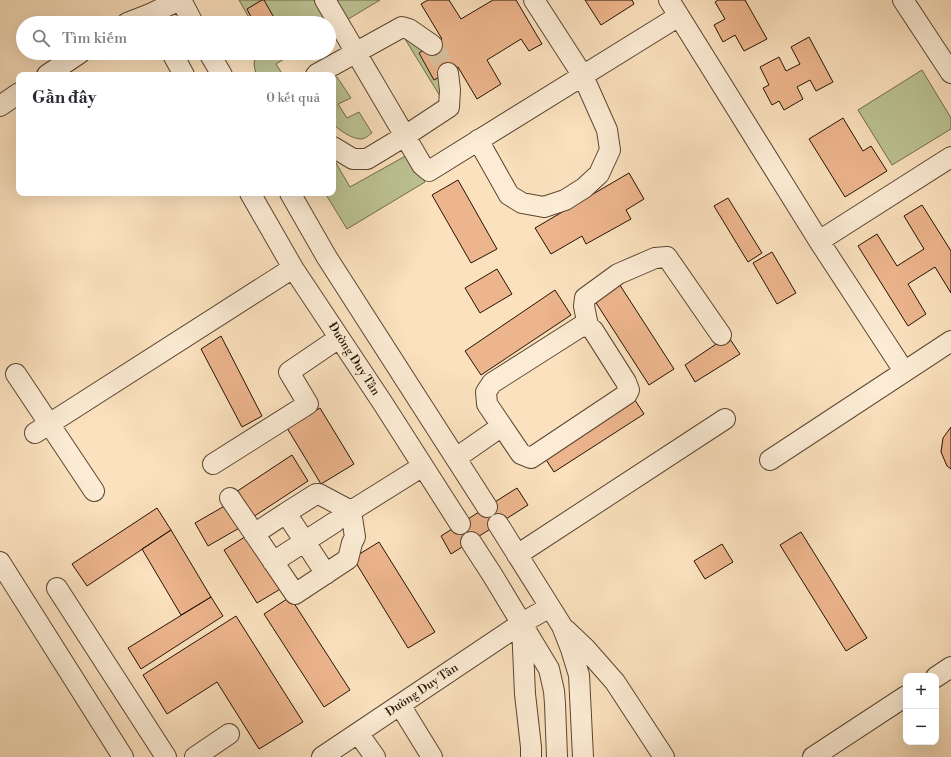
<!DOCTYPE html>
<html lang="vi">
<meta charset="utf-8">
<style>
:root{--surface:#fff;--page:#f2f2f3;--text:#2b2b33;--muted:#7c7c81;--line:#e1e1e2}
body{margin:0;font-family:"Libre Bodoni",serif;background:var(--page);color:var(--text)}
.controls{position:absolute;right:12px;bottom:12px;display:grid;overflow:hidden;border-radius:8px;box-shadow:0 4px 16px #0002}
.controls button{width:36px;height:36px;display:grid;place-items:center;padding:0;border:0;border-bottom:1px solid var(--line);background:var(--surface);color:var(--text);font:20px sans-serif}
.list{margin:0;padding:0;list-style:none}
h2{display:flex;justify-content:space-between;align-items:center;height:52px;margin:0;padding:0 16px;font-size:17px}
h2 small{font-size:13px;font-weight:400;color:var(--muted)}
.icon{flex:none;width:22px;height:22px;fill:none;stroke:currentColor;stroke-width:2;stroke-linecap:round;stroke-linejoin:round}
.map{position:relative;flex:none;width:951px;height:757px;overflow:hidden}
.search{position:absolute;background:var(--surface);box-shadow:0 4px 16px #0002;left:16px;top:16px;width:320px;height:44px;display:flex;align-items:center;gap:10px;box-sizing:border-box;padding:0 14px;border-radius:22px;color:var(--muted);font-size:15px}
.panel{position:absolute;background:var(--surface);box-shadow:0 4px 16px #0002;left:16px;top:72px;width:320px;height:124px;border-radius:8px}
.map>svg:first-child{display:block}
.green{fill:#bcc393;stroke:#716b4b}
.building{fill:#edb58d;stroke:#261303}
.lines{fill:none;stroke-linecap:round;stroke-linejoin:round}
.minor-tunnel{stroke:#dbc2a2;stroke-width:20;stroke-dasharray:20 10;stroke-linecap:butt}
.minor-casing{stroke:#5b4632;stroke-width:22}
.minor{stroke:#fcecd5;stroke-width:20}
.labels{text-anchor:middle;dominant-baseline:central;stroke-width:3.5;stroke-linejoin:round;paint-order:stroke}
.street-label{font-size:12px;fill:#261303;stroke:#fcecd5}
</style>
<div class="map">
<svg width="951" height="757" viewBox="0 0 951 757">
<rect width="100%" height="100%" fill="#fbe1be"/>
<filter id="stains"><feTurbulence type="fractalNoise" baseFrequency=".005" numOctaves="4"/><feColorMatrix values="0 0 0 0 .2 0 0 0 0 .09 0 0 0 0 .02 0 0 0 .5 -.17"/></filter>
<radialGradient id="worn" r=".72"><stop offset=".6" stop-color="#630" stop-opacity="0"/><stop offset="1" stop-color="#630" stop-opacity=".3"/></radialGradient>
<path class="green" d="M239 0H314L328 23H252Z
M331 0H380L345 21Z
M405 39 411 40 420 44 442 84 440 96Z
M256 53H294L276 64 283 75H256L254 64Z
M922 70 951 118V129L892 165 858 110Z
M337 77 351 98 338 104 347 118 359 112 372 133C369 135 365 139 361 139 352 139 339 130 333 124V79Z
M409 154 425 182 347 229 325 193H333V158L350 187Z"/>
<path class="building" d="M262 0H264L277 23H254L247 9Z
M428 0H449L461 19 493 0H516L542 44 529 51 521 39 487 60 501 84 477 99 458 67 434 80 419 53 442 39 421 4Z
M585 0H632L634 4 601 25Z
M718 0H745L767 39 744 51 735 35 723 42 714 25 725 19 715 2Z
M809 37 833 82 816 91 810 80 797 87 803 99 784 110 779 101 772 105 763 88 769 85 760 67 779 57 786 71 800 64 791 47Z
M843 118 863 151 871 146 887 171 845 197 809 139Z
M629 173 644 199 626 210 631 219 586 244 582 236 551 254 535 228Z
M458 180 497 249 471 263 432 195Z
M728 198 762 253 748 262 714 206Z
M922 205 951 251V293L935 267 908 284 926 314 908 326 858 246 877 234 897 266 924 249 904 216Z
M772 252 796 293 777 304 753 263Z
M497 269 512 294 480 313 465 288Z
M616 279 674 369 649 385 591 295Z
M555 290 571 315 481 375 465 351Z
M221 336 262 416 242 427 201 349Z
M728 336 740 354 695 382 685 365Z
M631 394 644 414 554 472 541 452Z
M320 408 354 464 321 484 287 428Z
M951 427V469L947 466 941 452 943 438Z
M292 455 308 481 253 517 236 492Z
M517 488 528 505 451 554 441 536Z
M228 504 241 527 208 546 195 523Z
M157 508 171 530 87 586 72 564Z
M171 530 211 597 181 615 142 549Z
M801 532 867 638 846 651 780 545Z
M248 535 282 588 257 603 224 550Z
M379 542 435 632 408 648 353 558Z
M722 544 733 562 705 579 694 561Z
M211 597 223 616 141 669 128 648Z
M290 597 350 690 324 707 264 614Z
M236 616 303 722 259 749 217 682 167 714 143 675Z"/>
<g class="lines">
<path class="minor-tunnel" d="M432 45 439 56 448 73"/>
<g class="minor-casing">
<path id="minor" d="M181 0 193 23
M325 0 422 165 429 171 679 16
M669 0 819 241 904 371
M903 0 951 73
M127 23 150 14 180 0
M172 53 184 75
M209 53 222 75
M47 75 80 53
M316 75 317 74 402 27 409 29 432 45
M0 106 19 93
M478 140 509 195 522 203 544 207 565 200 584 188 599 174 610 150 607 130 583 76 534 0
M333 147 353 159H367L405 136 449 107 450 90 448 73
M250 193 293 268 384 405 460 524
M290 193 326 256 487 507
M819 241 951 157
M16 374 94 491
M502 426 521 454 531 458 627 394 629 390 626 382 593 330 588 326
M35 433 293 268
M456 458 502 426 487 404 486 392 492 383 580 327 588 326 584 306 585 298 618 274 655 258 667 257 721 335
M770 460 951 341
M213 464 308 404 289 372 339 338
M230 498 295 594 348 559 352 543 355 537 351 511 423 466
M286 513 316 494H319L351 511
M498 524 562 626 571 649 579 675 583 757
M254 534 286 513 326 574
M471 542 493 576 549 669 554 691 555 704 557 757
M517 555 725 419
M0 562 123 757
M273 562 335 522
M57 588 166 757
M522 625 525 694 531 747V757
M566 630 586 649 615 682 664 757
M936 677 951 667
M400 705 432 757
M358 733 375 757
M195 757 229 734
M322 757 522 623 550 607
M813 757 906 696"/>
</g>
<use href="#minor" class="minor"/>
</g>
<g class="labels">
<g class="street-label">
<text transform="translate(354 359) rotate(57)">Đường Duy Tân</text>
<text transform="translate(422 690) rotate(-34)">Đường Duy Tân</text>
</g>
</g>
<rect width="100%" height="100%" filter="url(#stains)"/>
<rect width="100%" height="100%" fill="url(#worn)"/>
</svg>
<div class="controls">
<button>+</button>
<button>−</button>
</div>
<div class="search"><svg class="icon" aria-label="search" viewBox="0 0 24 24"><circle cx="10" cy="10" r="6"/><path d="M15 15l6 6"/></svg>Tìm kiếm</div>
<section class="panel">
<h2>Gần đây<small>0 kết quả</small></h2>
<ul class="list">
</ul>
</section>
</div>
